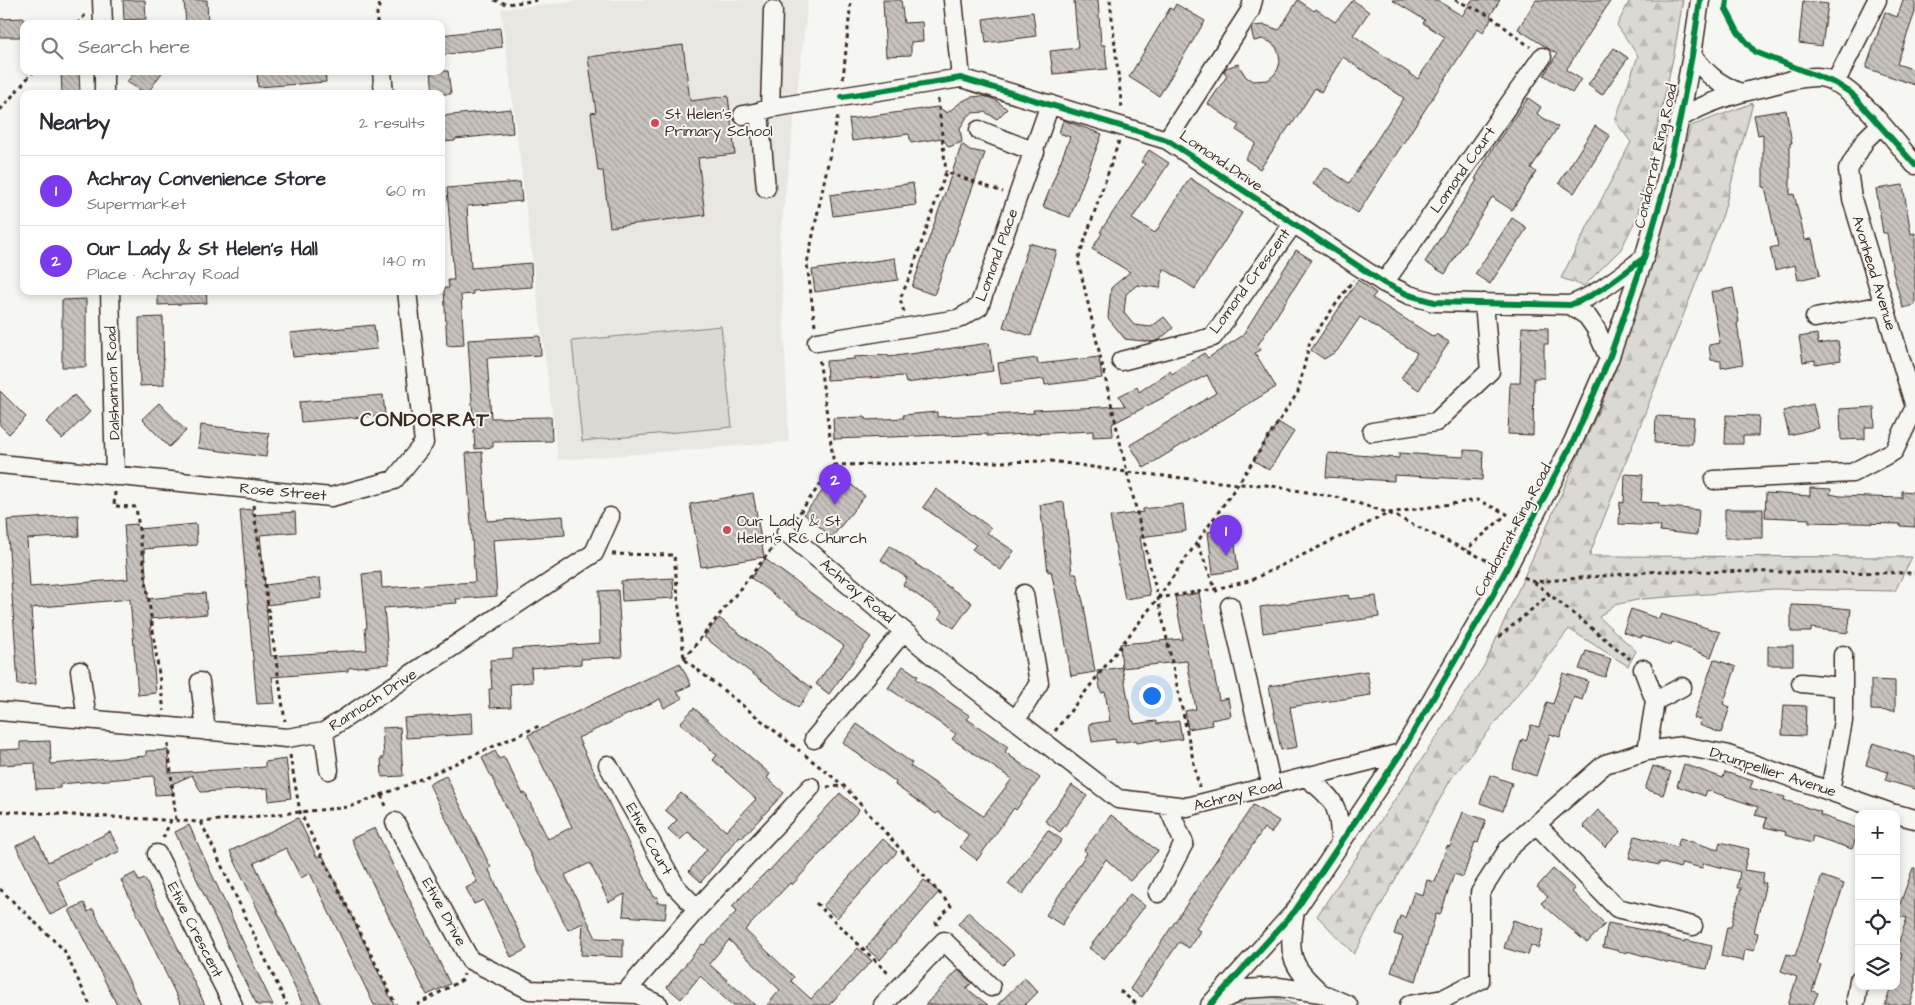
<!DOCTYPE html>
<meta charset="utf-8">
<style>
:root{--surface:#fff;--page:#f2f2f3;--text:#2b2b33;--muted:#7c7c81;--line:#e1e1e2;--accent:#7c3aed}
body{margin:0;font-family:"Architects Daughter",sans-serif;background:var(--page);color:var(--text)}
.controls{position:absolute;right:15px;bottom:15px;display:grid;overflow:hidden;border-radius:10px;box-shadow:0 2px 8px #0003}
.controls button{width:45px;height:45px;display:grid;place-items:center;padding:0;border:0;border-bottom:1px solid var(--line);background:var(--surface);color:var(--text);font:25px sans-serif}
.you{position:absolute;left:1151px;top:695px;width:18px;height:18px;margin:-12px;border:4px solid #fff;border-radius:50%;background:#1a73e8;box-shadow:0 0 0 8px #1a73e833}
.badge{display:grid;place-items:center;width:32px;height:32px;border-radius:50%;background:var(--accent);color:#fff;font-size:16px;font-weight:700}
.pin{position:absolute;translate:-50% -41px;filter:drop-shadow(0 1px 2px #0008)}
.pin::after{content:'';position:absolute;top:26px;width:18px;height:15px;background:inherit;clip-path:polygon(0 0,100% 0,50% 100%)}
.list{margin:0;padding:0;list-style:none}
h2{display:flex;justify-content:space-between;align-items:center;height:65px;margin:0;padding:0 20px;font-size:21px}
h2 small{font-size:16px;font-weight:400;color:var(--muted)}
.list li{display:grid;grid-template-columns:32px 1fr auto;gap:15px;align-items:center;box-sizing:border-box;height:70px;padding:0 20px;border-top:1px solid var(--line)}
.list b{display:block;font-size:19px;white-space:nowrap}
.list p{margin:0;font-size:16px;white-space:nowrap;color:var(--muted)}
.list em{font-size:16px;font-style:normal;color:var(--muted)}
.icon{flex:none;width:28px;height:28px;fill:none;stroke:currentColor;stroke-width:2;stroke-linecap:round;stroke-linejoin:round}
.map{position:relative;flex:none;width:1915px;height:1005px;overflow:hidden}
.search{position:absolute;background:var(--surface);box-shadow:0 2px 8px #0003;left:20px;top:20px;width:425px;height:55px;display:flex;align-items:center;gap:12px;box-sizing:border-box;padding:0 18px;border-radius:10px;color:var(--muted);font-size:19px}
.panel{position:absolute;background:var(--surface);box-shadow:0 2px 8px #0003;left:20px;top:90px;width:425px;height:205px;border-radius:10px}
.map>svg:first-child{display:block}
.built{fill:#e8e7e2}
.green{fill:#dad9d3;stroke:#8a8278}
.forest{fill:url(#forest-firs);stroke:#8a8278}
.park{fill:url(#park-tufts);stroke:#8a8278}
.building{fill:url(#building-back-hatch);stroke:#3b2a1e}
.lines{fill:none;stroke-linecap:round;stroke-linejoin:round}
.minor-casing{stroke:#3b2a1e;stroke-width:21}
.path{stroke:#3b2a1e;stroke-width:3;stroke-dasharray:4 4;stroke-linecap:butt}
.minor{stroke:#f6f6f2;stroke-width:18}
.cycleway-casing{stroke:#f6f6f2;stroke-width:9}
.cycleway{stroke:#00873e;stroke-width:6}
.poi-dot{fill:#d1495b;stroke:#f6f6f2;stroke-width:2}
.labels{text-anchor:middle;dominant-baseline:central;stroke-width:4;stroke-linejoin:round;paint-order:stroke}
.poi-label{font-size:15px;fill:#3b2a1e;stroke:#f6f6f2;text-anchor:start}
.street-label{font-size:15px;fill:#3b2a1e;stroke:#f6f6f2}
.district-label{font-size:20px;font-weight:bold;letter-spacing:1px;fill:#3b2a1e;stroke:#f6f6f2}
</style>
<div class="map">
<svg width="1915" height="1005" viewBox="0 0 1915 1005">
<defs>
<pattern id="forest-firs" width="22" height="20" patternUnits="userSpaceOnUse" patternTransform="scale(1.25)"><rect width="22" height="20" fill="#dad9d3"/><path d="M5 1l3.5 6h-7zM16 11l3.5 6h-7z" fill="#bcbab5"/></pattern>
<pattern id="park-tufts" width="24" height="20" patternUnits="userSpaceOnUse" patternTransform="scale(1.25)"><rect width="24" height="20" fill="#dad9d3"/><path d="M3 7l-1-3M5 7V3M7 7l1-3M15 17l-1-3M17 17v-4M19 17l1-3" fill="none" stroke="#bcbab5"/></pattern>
<pattern id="building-back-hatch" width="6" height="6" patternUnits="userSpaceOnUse" patternTransform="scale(1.25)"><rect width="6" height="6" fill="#c8c3be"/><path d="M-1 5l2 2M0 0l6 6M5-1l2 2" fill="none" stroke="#a49f9a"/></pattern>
</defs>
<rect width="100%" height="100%" fill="#f6f6f2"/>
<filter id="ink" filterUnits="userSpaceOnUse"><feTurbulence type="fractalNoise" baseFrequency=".02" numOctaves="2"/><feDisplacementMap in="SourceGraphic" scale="10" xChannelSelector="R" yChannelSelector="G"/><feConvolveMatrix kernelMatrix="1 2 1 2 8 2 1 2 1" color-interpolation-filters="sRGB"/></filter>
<g filter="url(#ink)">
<path class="built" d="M588 0H808L780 238 789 442 558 460 501 9Z"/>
<path class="green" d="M721 326 732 427 582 441 572 341Z"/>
<path class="forest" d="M1630 0H1683L1674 54 1637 217 1621 249 1584 286 1561 278 1631 142 1615 121 1638 56 1617 25Z
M1753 103 1723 214 1589 556 1912 557 1895 591 1773 589 1642 599 1614 605 1599 617 1636 651 1628 666 1569 629 1451 779 1354 954 1317 916 1484 666 1603 401 1691 126Z"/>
<path class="park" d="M1244 988 1298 1005H1224Z"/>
<path class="building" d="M123 0H145L146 19 124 20Z
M184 0H207L208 24H186Z
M883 0H901L904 23 922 22 923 41 911 42V55L886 56Z
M1074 0H1098L1101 45H1105L1107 69 1053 74 1050 51 1078 48Z
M1298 0 1314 11 1316 9 1335 22 1353 0 1369 12 1353 35 1418 79 1445 37 1423 23 1425 20 1392 0H1437L1462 16 1472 0H1500L1490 16 1492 18 1483 32 1478 28 1358 213 1313 184 1325 167 1349 183 1404 98 1343 57 1321 92 1315 88 1291 126 1290 125 1260 169 1245 159 1256 143 1236 130 1239 125 1208 104 1227 76 1224 71 1226 68 1238 64 1246 77 1253 81 1268 80 1274 75 1278 69 1280 62 1279 54 1276 47 1270 42 1263 39 1254 41 1251 29 1253 26 1265 25 1279 30Z
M1536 0H1611L1566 70 1581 79 1572 93 1544 75 1557 54 1518 29Z
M1903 0H1915V12L1897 64 1915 70V85L1866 68 1885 12 1897 17Z
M1803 1 1828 4 1822 46 1799 43Z
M1176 4 1205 21 1159 96 1129 77 1170 8 1173 10Z
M1033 12 1036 36 986 43 983 19Z
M24 18V37H0V19Z
M500 28 502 47 441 55V35Z
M683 45 690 101 728 96 735 154 698 158 705 215 610 227 603 171H598L591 113 596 112 588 57Z
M1614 48 1628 58 1602 95 1588 85Z
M61 71H79L80 94H62Z
M135 71H163L147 94 127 82Z
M257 71H325L326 82 258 87Z
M431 71H448L451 94H433Z
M983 96 994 99 1007 109 997 119 985 112 972 113 967 117 960 128 962 142 949 147 942 138 911 143 909 134 852 141 849 119 938 107 947 113 961 102 971 97Z
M1528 98 1541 107 1537 114 1558 127 1531 168 1536 172 1512 210 1492 197 1445 274 1425 262 1477 180 1475 179 1493 148Z
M511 109 513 133 455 139V141L441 142V116Z
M1786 110 1792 143H1790V195L1794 194 1805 240 1812 239 1820 275 1798 280 1795 265 1775 270 1770 248 1778 246 1765 187H1763V134L1758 135 1754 115Z
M1063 120 1102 134 1070 217 1043 207 1070 137 1059 133Z
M1595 126 1610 136 1574 193 1559 183Z
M962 144 970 150 985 153 934 295 912 287Z
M1149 150 1169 163 1132 219 1155 233 1190 178 1242 213 1195 289 1163 268 1160 288 1137 285 1126 294 1124 313 1134 325 1151 327 1164 317 1173 328 1159 340 1152 342 1125 339 1108 318 1111 288 1130 272 1092 249 1102 233 1100 232 1145 164 1141 162Z
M520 182 522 201 467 206 471 268 531 263 532 287 473 291V294L461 295 464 345 447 346 444 288H449L448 280H454L447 188Z
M913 183 916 205 833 216 830 195Z
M1903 185 1911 234 1915 233V305L1903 308 1893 273 1887 233H1883L1876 189Z
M1512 218 1527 228 1490 284 1475 274Z
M1029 243 1057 251 1031 336 1003 327Z
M1296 250 1312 260 1258 345 1261 350 1255 353 1276 387 1144 468 1130 445 1216 393 1207 375 1112 424 1113 436 1093 437V431L987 436V434L945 436V435L834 439 833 418 865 417 866 420 904 418 903 415 937 412V417L1034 413 1033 410 1125 406 1119 396 1137 387 1139 392 1170 371 1172 374 1204 353 1208 358 1242 336Z
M895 258 898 280 815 292 812 270Z
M1358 280 1376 293 1372 298 1429 334 1434 337 1436 334 1449 342 1419 390 1401 378 1417 353 1360 317 1337 351 1324 359 1311 350Z
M1733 288 1739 322 1737 323 1743 364 1721 368V361L1711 360 1709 345 1720 343 1711 292Z
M158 291H206L207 303 158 305Z
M86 299V367H62V300Z
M163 317 164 385 140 386 139 318Z
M374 325 377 349 293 357 290 333Z
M1522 327 1548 328V344H1544V378H1534L1533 435 1508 434 1510 383H1520Z
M1817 334 1818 344 1838 341 1841 360 1815 364V360L1803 362 1799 337Z
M540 336 541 355 487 358 491 418 551 417 552 441 493 442V447L475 449 468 340Z
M989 343 993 371 906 383 904 376 827 380 826 361 854 359V357L888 355V357Z
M1099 357 1102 378 1045 385 1044 379 1001 384 998 363 1037 358 1038 364Z
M0 391 26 417 9 434 0 425Z
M74 395 90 412 62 439 46 422Z
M383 395 385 415 301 422 299 402Z
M159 403 186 431 169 447 142 419Z
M1813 404 1819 428 1789 435 1783 411Z
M1874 407 1875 427H1865V439L1841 440 1840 409Z
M1726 415 1759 416 1758 436H1743V444H1725Z
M1656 416 1694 418 1692 444 1655 443Z
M1278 422 1294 432 1269 470 1253 460Z
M201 425 269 433 266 457 198 448Z
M1464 450 1483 451 1482 480 1394 475V481L1326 477 1328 453 1399 458V453L1464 457Z
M482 452 487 521 563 516 565 535 493 540 497 596 456 599 457 603 384 608 389 664 348 668V671L272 677 275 703 257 704 240 510 253 509V515L295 512 296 532 260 535 265 585 320 578 322 598 266 605 271 656 367 650 365 628H367L362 574 381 572 382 588 475 582 466 453Z
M837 473 865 496 832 537 804 514Z
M1625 474 1643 475 1641 502 1659 503V506L1699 510 1697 535 1660 531 1661 526 1619 524 1620 502 1624 503Z
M1810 488 1831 489 1830 494 1840 496 1902 498V491L1915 492V527L1900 526V524L1809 522V519L1765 517 1766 493 1810 496Z
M936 489 991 528 987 533 1014 551 1001 570 972 549 976 545 923 507Z
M753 493 764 557 701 567 690 504Z
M1064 502 1072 573H1076L1084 606 1095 672 1071 676 1060 609H1059L1051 571 1048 572 1040 505Z
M1183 504 1186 531 1140 537 1150 595 1125 599 1110 517 1143 512V509Z
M1725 509H1763V538H1725Z
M78 515 79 536 27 539 30 587 128 579 124 525 137 524 138 529 196 524 197 545 144 549 148 599 205 593 207 614 150 619 156 693 138 695 130 599 31 608 36 684 18 685 7 520Z
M1233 529 1238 570 1213 574 1208 532Z
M890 546 972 603 954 628 939 618 942 612 903 585 907 578 881 560Z
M765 559 871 637 829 694 816 684 844 646 751 578Z
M673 578 674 598 622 601 621 581Z
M618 590 622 657 581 659V664L531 668 532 682 510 684 511 707 490 708 489 689H492L490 660 513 658V649L600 643 599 591Z
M1199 593 1219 700 1228 698 1231 716 1211 720 1212 725 1188 729 1185 711 1196 709 1187 661 1122 668 1120 644 1183 639 1175 597Z
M1349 595V599L1376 596 1379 617 1263 633 1260 607Z
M1791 605 1820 606 1851 609 1848 633 1811 628V632H1791Z
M1631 609 1659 619 1661 614 1720 632 1711 657 1672 642 1671 645 1642 636 1641 638 1623 632Z
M719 618 812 688 798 708 704 637Z
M1768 646H1793V665H1768Z
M1586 651 1611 659 1605 677 1579 669Z
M1714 659 1736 667 1723 704 1730 707 1721 733 1699 725 1701 720 1694 718Z
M680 663 691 685 676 692 683 698 664 708 660 699 578 738 654 897H658L657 903H667L665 919 623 916 625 894 609 902 590 863 565 875 596 938 623 939V957L581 955 583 923 568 930 482 758 495 751 499 759 504 757 523 794 525 793 548 839 572 827 528 735Z
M903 666 918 676 916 679 970 716 967 719 1008 747 1005 752 1040 778 1016 810 1014 808 977 860 960 847 969 835 938 812 936 814 895 785 896 782 843 743 857 724 912 763 910 766 983 816 995 801 1012 779 952 739 956 734 888 688Z
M1122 667 1132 721H1134V724L1156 721 1157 724 1179 721 1182 739 1160 742V739L1137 743 1136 740 1116 743 1115 739 1092 742 1089 724 1110 721 1105 692 1101 693 1097 671Z
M1367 671 1371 695 1290 707 1297 747 1281 750 1269 686Z
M1563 673 1588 681 1582 700 1574 697 1560 737 1550 734 1536 776 1512 768 1522 739 1526 741 1531 725 1539 727 1547 702 1553 704Z
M1871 680 1895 681V711L1871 710Z
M1784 705 1806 706 1805 736 1782 735Z
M694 708 770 774 767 778 784 793 742 838 740 836 701 882 689 871 707 849 688 832 680 840 668 829 677 820 665 810 681 793 726 831 756 799 713 760 717 755 680 723Z
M472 713 473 734 406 738 404 718Z
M400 727 403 776 382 777 381 758H384L382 728Z
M50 741 51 764 146 756V751L168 750 169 773 265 767V762L286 759 291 798 269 801 268 788 201 792 192 775 170 785 174 794 155 795 154 776 60 784V788L36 789 35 763 0 765V750L20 749V742Z
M1873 743 1915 757V789L1885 780 1888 772 1866 765Z
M1684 764 1723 778 1725 772 1753 781 1750 788 1785 797 1784 800 1821 812 1820 815 1859 829 1852 849 1813 836 1811 843 1785 835 1786 832 1764 827 1767 818 1755 815 1758 807 1707 790 1705 796 1677 786Z
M1653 766 1671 772 1663 795 1645 789Z
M1490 775 1512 783 1503 811 1480 803Z
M446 776 491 868 489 870 527 949 511 957 483 900 474 904 466 888 477 882 429 784Z
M1072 785 1087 796 1060 832 1045 821Z
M840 793 859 810 792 885 790 883 745 930 794 977 791 981 811 999 858 948 872 961 829 1005H767L780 990 729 940 709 964 755 1005H732L700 976 681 999 667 987 702 944 704 945 737 911 732 906 768 870 769 871Z
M1253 805 1279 821 1271 833 1264 828 1196 929 1200 931 1189 948 1179 942 1142 997 1130 989Z
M1598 810 1621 831 1605 847 1583 826Z
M1463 812 1486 820 1478 843 1475 842 1463 877 1454 874 1440 915 1436 914 1416 981 1391 972 1403 937 1394 934 1400 916 1405 918 1414 892 1423 895 1427 880 1435 882 1447 846 1450 847Z
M1111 815 1158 851 1130 881 1106 859 1062 925 1046 915 1087 853 1084 850Z
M298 818 317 857 322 854 394 1005H374L310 873 301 878 286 848 254 863 322 1005H303L230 851Z
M189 825 258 974 273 1005H257L238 968 175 832Z
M375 828 450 984 427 995 351 839Z
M1048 830 1062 840 1022 895 1008 884Z
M110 832 120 851 57 881 69 906 50 915 16 846 36 836 48 862Z
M1635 836 1677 847 1680 838 1718 850 1720 842 1749 849 1744 870 1764 873 1762 883H1766L1754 932 1758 933 1754 951 1745 949 1743 961 1721 956 1727 927H1731L1741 888H1737L1740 872 1704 863 1702 868 1682 863 1680 868 1659 862V865L1629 858Z
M883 839 897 852 837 918 823 906Z
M1913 868H1915V989L1910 1005H1885L1891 986H1896V971L1902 954 1896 953V950L1907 918 1896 915Z
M1553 869 1575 889 1572 892 1605 924 1587 943 1541 903 1548 897 1537 887Z
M135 873 139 881 145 879 205 1005H181L121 880Z
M1822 876 1844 884 1817 964 1821 965 1812 991 1818 993 1813 1005H1788L1797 977 1781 971 1787 954 1795 956Z
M924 880 939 892 880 960 866 948Z
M1130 894 1145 906 1104 959 1089 948Z
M84 903 88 912 93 909 141 1005H117L69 910Z
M968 912 1014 954 1003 965 958 924Z
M1513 920 1544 930 1538 948 1531 945 1528 955 1504 948Z
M1608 923 1643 930 1684 942 1685 940 1712 946 1707 969 1666 962 1627 951V953L1603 947Z
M958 970 972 983 966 988 988 1005H925Z
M1025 978 1038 992 1025 1005H997Z"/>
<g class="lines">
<g class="minor-casing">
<path id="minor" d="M102 0 103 24
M953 0 961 78
M1692 55C1709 76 1715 82 1740 93
M104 71V94
M382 71 384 94
M1835 83 1877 0
M770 108 961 78 1167 140 1384 283 1409 295 1434 302 1570 305C1599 294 1620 276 1644 258
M743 115 759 112
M1680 118C1707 102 1734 94 1765 87 1782 83 1801 76 1818 77 1850 78 1895 141 1915 165
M979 130 1035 152
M1167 140 1250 11 1253 0
M766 188 759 112 770 108 773 10
M1384 283 1542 57
M110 291 115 476
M1570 305 1587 316 1596 329 1609 359
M1815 318 1884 305
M817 342 958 319 979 307 1050 104
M1121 361 1213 337 1293 224
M1372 432 1436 422 1490 371 1484 303
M0 464 331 497 394 480 424 443 407 291
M1714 480 1852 473 1894 451 1915 407 1852 199 1848 170 1865 140 1881 124
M786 532 944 665 1118 799 1187 807 1401 753
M1230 606 1272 787
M1643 669 1655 701 1647 751
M80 671 87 719
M200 682 206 731
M1801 683 1843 687
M1655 701 1682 687
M0 711 287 738 324 732 594 553 610 517
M1016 720 1039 683 1024 594
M324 732 329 770
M814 739 904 631
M608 765 676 887 697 909
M1307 778C1334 798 1340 807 1340 842
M1830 791 1843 721V655
M1896 814 1915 819
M395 822 470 960 530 990 637 994 659 1005
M1536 824 1617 908 1693 926
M157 854 233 1005
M1158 893 1184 843 1167 805
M1295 911C1288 954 1288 963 1321 993
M625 993 697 909 811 787
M1856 1000 1859 980
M1218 1002 1244 989 1278 987 1321 993 1348 1005
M883 1005 944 941 991 987
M1210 1005 1295 911 1401 753 1488 604 1573 442 1609 359 1644 258 1664 189 1680 118 1692 55 1700 0
M1409 1005 1443 999 1480 980V893L1509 848 1605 764 1647 751 1683 746 1725 754 1894 814"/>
</g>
<path class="path" d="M494 0 506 4 540 0
M1110 0 1122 109
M1455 0 1489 15 1530 47
M1727 0C1726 16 1743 45 1757 52 1766 57 1777 59 1787 63
M77 24 86 14
M377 24V13L381 0
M843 79 851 0
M938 99 946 172
M0 110 34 71
M1119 141 1078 260 1127 472 1158 598 1199 787
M904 312 900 299 910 276 946 172 1003 192
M815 325 807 264 838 115
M834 465 1051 461 1127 472 1238 484 1266 485 1341 498 1389 513 1488 561
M115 492 114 506 136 507 164 711
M253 505 285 721
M795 519 834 465 819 358
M1198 544 1215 589 1220 595
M612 554 674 555 684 659 800 751
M1524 577 1534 582 1659 571 1915 573
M1534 582 1630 659
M1158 598 1215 589 1249 581 1389 513 1478 500 1507 514 1466 550
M1499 637 1550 594
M684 659 776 544
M1055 731 1158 598 1238 484 1298 392 1310 341 1353 280
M168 744 176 821
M290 755 300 812 396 1005
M805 755 844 786 951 906 936 922 938 926
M827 787 843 786
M381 795 387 808
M0 811 201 822 349 807 407 785 539 726
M201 822 287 1005
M163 838 171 820
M0 889 64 950 90 1005
M816 903 890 975
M1120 991 1138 1005
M417 1005 462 980 464 974"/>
<use href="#minor" class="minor"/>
<g class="cycleway-casing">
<path id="cycleway" d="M1727 0 1726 9 1738 32 1755 52 1835 83 1851 93 1915 165
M842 97 961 78 1167 140 1384 283 1409 295 1434 302 1570 305C1599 294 1620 276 1644 258
M1210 1005 1295 911 1401 753 1488 604 1573 442 1609 359 1644 258 1664 189 1680 118 1692 55 1700 0"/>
</g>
<use href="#cycleway" class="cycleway"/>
</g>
</g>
<g class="poi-dot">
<circle cx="655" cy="123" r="5"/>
<circle cx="727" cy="530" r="5"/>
</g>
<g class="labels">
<g class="poi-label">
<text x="665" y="114">St Helen's<tspan x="665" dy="17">Primary School</tspan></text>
<text x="737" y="521">Our Lady &amp; St<tspan x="737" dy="17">Helen's RC Church</tspan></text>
</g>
<g class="street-label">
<text transform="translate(1656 156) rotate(-77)">Condorrat Ring Road</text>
<text transform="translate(1221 161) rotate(34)">Lomond Drive</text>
<text transform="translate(1463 170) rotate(-55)">Lomond Court</text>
<text transform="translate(997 255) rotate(-70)">Lomond Place</text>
<text transform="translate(1874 273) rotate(73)">Avonhead Avenue</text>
<text transform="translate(1250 281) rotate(-54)">Lomond Crescent</text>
<text transform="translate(113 383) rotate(-92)">Dalshannon Road</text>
<text transform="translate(283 492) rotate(5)">Rose Street</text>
<text transform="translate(1513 530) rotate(-62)">Condorrat Ring Road</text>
<text transform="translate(857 591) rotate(40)">Achray Road</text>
<text transform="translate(373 700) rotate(-33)">Rannoch Drive</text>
<text transform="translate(1773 772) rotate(18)">Drumpellier Avenue</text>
<text transform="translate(1238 795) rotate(-14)">Achray Road</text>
<text transform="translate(649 839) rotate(61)">Etive Court</text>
<text transform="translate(444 912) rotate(61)">Etive Drive</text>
<text transform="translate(195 930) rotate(63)">Etive Crescent</text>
</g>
<g class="district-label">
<text x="425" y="420">CONDORRAT</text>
</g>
</g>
</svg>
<div class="controls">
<button>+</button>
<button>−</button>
<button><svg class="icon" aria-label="locate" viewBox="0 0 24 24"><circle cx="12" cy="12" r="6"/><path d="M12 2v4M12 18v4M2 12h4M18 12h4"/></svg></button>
<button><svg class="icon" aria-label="layers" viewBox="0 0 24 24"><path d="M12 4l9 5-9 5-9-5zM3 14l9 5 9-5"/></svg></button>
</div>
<div class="you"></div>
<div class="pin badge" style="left:1226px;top:556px">1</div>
<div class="pin badge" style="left:835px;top:505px">2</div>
<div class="search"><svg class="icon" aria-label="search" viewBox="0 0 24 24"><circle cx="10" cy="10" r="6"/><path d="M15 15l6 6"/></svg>Search here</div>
<section class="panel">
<h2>Nearby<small>2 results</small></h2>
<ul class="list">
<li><span class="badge">1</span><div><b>Achray Convenience Store</b><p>Supermarket</p></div><em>60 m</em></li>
<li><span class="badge">2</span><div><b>Our Lady &amp; St Helen's Hall</b><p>Place · Achray Road</p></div><em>140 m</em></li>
</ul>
</section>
</div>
